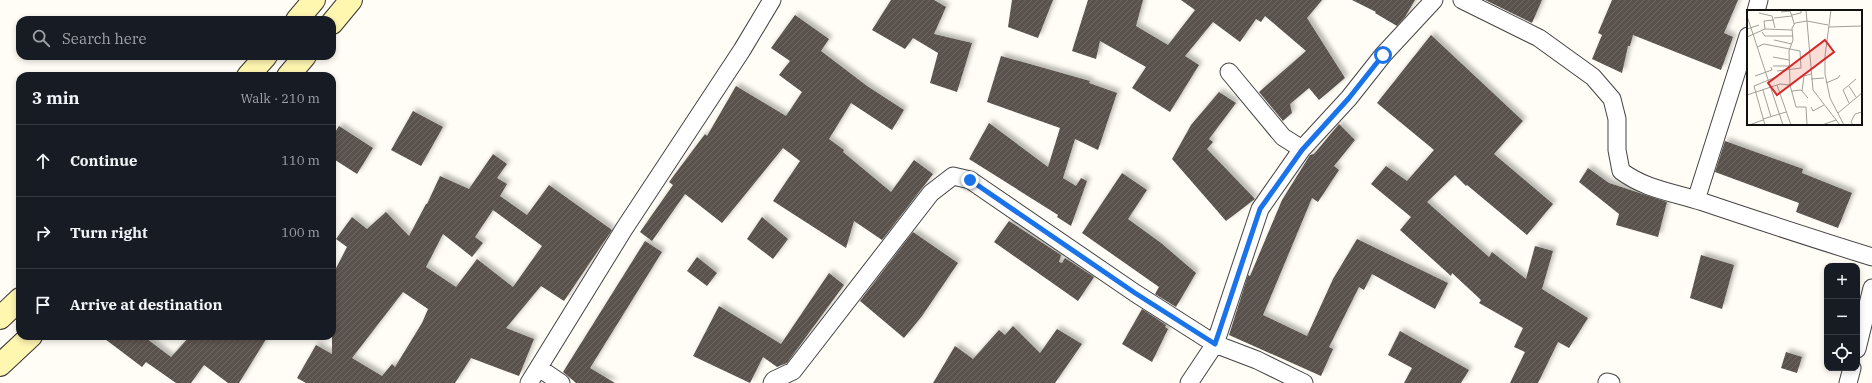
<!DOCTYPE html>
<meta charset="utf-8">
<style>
:root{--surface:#171b24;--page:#242831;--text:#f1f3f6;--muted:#9ea1a6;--line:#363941}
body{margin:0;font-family:"IBM Plex Serif",serif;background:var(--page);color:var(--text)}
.controls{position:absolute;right:12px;bottom:12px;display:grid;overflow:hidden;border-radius:8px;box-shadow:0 2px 6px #0003}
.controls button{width:36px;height:36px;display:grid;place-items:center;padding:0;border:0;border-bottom:1px solid var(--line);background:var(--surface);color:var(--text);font:20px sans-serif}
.stop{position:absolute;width:12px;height:12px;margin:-9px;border:3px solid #1a73e8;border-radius:50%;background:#fff}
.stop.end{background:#1a73e8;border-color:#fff;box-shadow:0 1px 4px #0008}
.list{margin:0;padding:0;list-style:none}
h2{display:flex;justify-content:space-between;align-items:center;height:52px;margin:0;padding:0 16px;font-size:17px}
h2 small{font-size:13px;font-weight:400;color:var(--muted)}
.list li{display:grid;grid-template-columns:26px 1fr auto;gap:12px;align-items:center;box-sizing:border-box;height:72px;padding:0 16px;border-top:1px solid var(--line)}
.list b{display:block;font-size:15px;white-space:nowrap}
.list em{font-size:13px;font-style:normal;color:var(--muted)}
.icon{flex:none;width:22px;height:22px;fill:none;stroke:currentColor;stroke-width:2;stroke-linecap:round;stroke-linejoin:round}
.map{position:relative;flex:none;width:1872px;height:383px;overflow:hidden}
.search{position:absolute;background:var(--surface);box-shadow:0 2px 6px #0003;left:16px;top:16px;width:320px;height:44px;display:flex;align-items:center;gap:10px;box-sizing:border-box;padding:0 14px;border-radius:12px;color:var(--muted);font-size:15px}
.panel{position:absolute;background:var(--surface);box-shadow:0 2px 6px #0003;left:16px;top:72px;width:320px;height:268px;border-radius:12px}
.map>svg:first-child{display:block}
.building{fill:url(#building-hatch);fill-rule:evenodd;filter:url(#shadow)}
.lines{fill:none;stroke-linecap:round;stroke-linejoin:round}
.minor-casing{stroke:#444;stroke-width:19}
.secondary-casing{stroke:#333;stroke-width:24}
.minor{stroke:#fff;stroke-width:17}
.secondary{stroke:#fff6b0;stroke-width:22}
.route{stroke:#1a73e8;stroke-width:5}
.inset-road{fill:none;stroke:#a09f9a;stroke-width:1}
.view{fill:#d62828;fill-opacity:0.15;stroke:#d62828;stroke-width:2}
.inset-edge{fill:none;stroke:#111;stroke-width:2}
</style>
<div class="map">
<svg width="1872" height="383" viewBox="0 0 1872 383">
<defs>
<pattern id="building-hatch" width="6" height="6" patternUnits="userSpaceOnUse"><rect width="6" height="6" fill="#5a524d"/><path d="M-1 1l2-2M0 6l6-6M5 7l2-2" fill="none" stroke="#6d6662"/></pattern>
<filter id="shadow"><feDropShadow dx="3.5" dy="-3.5" stdDeviation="2" flood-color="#0004"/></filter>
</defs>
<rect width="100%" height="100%" fill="#fffdf5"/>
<path class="building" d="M891 0H934L946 7 934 34 972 43 957 92 930 83 938 53 913 38 905 49 872 30Z
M1012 0H1053L1038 38 1008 27Z
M1088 0H1143L1136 26 1168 45 1195 10 1181 0H1322L1307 18 1345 78 1319 100 1309 88 1290 104 1292 113 1283 121 1259 92 1306 51 1265 16 1261 22 1256 19 1240 42 1213 22 1185 56 1199 65 1170 112 1132 88 1146 67 1100 41 1096 59 1072 51Z
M1352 0H1415L1405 17 1397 26 1375 13 1376 12Z
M1485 0H1542L1532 23Z
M1612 0H1738L1724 33 1733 37 1721 70 1633 35 1630 46H1628L1622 73 1592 59 1602 35 1598 33Z
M795 15 829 39 821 51 867 86 904 110 892 130 851 103 829 139 844 150 843 152 891 192 914 160 933 174 882 240 854 221 846 248 773 201 800 161 783 148 722 223 685 194 652 241 640 232 673 185 669 182 705 134 707 136 736 86 786 116 802 92 779 75 790 61 771 48Z
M1431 35 1523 121 1494 154 1553 204 1527 235 1467 185 1466 186 1455 175 1427 202 1489 257 1492 252 1526 279 1535 246 1553 251 1542 289 1588 318 1569 348 1558 342 1538 383H1510L1525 352 1514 347 1523 328 1479 303 1481 300 1452 273 1451 276 1400 230 1411 217 1371 184 1386 166 1407 181 1434 150 1377 103Z
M1001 56 1090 81 1089 83 1117 93 1098 150 1075 139 1063 178 1076 186 1081 178 1087 181 1071 226 1057 217 1058 215 969 159 989 123 1048 167 1060 128 987 102Z
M1219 92 1236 103 1209 139 1213 142 1207 149 1255 199 1226 221 1172 159 1191 125Z
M413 111 443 127 421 166 391 150Z
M1339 124 1355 140 1334 166 1339 170 1318 202 1312 198 1263 315 1307 336 1333 279 1357 239 1448 283 1435 309 1372 274 1364 290 1359 287 1329 347 1333 349 1321 376 1229 335 1248 275 1250 276 1282 200 1310 155 1314 154Z
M339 126 373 148 357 174 332 158V137Z
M1725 141 1803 169 1802 173 1852 193 1838 228 1796 212 1799 203 1715 172Z
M493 154 507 164 497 178 507 184 500 196 527 215 549 185 612 230 564 301 541 286 506 328 534 339 519 376 471 358 455 383H306L297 378 316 345 332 354V276L347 247 336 239 352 217 367 229 386 212 409 236 426 204H427L440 176 469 189ZM493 210 542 246 513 287 477 259 456 287 426 267 443 234 472 257 483 243 475 237ZM403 292 428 309 422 323 395 367 392 364 382 376 352 358Z
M1588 168 1609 183 1667 202 1658 237 1616 225 1619 214 1579 182Z
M1122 173 1147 190 1128 219 1161 243 1196 273 1176 307 1155 294 1159 287 1082 233Z
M762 217 788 239 773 259 747 239Z
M1009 221 1061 255 1059 262 1062 263 1065 258 1094 277 1078 301 994 242Z
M913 232 958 263 922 316 904 338 860 301Z
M645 241 662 252 590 368 615 383H576L563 372Z
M1701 255 1734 265 1722 309 1690 298Z
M697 257 717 273 707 286 687 271Z
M829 273 844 285 787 363 777 367 763 357 750 383 693 356 719 306 781 344Z
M1142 309 1166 325 1165 327 1168 329 1152 362 1122 344Z
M1013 326 1040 353 1057 329 1082 344 1055 383H933L955 346 973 359 999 330 1005 335Z
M1400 331 1469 370 1461 383H1404L1412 368 1388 355Z
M101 336H143L171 357 190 336H268L239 383H228L204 365 191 383H176L146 362 142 367Z
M1786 352 1802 357 1797 373 1781 368Z"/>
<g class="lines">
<g class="minor-casing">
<path id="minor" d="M1462 0 1539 38 1593 77 1612 99 1617 119V150L1621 171C1647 190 1673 192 1703 202 1759 221 1815 239 1872 257
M1756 11 1759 0
M1229 72 1283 137 1302 149
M1696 200 1748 36
M1857 349 1872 288
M539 368 561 383
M1607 382 1611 383
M529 383 624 229 742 50 772 0
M772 383 774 380 793 371 931 193 953 176 970 180 1135 293 1215 344 1257 360 1304 383
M1189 383 1215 344 1260 209 1302 149 1349 98 1383 55 1434 0
M1848 383 1852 368"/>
</g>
<g class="secondary-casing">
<path id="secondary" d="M297 20 314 0
M332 23 351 0
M248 76 266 56
M288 76 305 56
M0 318 20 299
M0 365 31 336"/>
</g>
<use href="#minor" class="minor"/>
<use href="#secondary" class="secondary"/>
</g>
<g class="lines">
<path class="route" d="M970 180 1135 293 1215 344 1260 209 1302 150 1349 98 1383 55"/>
</g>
<g transform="translate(1747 10)">
<rect width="115" height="115" fill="#fffdf5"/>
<path class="inset-road" d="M59 0 66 80 93 115M84 0 78 46V64L83 88 97 115M34 2 43 1 45 6M12 3 25 6 28 18M45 5 54 3V0M0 6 36 115M27 8 45 6 47 14M27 10 17 11 18 19 45 20M82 17 115 16M0 19 12 15M15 22 18 26H46M0 27 18 19M27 30 45 34M10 37 17 34 53 41 54 58 30 61M26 47 42 50M26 56H42M8 66 25 60 24 57M64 69 77 68M79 73 91 68 93 65M30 75 44 115M102 76 109 87M16 80 24 107M45 81 54 80 61 88M55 81 57 66 64 64M0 85 33 74 43 75M102 93 96 80 109 69M64 97 66 101 77 95M91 103 115 83M16 109 39 102M2 115 16 110M18 115 7 76 29 67M60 115 59 97H49L43 75 42 41 46 30 45 18 48 13 60 11 81 15M75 115 89 110M106 115 104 112 108 104 115 102"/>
<path class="view" d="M78 30 87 42 30 85 21 73Z"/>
<rect width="115" height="115" class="inset-edge"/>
</g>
</svg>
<div class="controls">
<button>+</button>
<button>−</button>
<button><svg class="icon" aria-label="locate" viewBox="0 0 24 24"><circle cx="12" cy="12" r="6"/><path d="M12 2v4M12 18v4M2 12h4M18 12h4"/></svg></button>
</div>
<div class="stop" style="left:1383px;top:55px"></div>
<div class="stop end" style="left:970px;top:180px"></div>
<div class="search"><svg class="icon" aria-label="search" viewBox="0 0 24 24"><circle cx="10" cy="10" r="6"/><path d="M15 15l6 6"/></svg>Search here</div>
<section class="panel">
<h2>3 min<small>Walk · 210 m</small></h2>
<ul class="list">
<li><svg class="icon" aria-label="ahead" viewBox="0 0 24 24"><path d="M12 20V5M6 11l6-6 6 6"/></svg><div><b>Continue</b></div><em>110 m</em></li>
<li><svg class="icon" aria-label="right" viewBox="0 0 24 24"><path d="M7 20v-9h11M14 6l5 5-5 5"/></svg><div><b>Turn right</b></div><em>100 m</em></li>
<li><svg class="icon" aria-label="arrive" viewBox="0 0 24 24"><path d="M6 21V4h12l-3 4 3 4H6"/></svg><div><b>Arrive at destination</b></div></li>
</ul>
</section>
</div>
